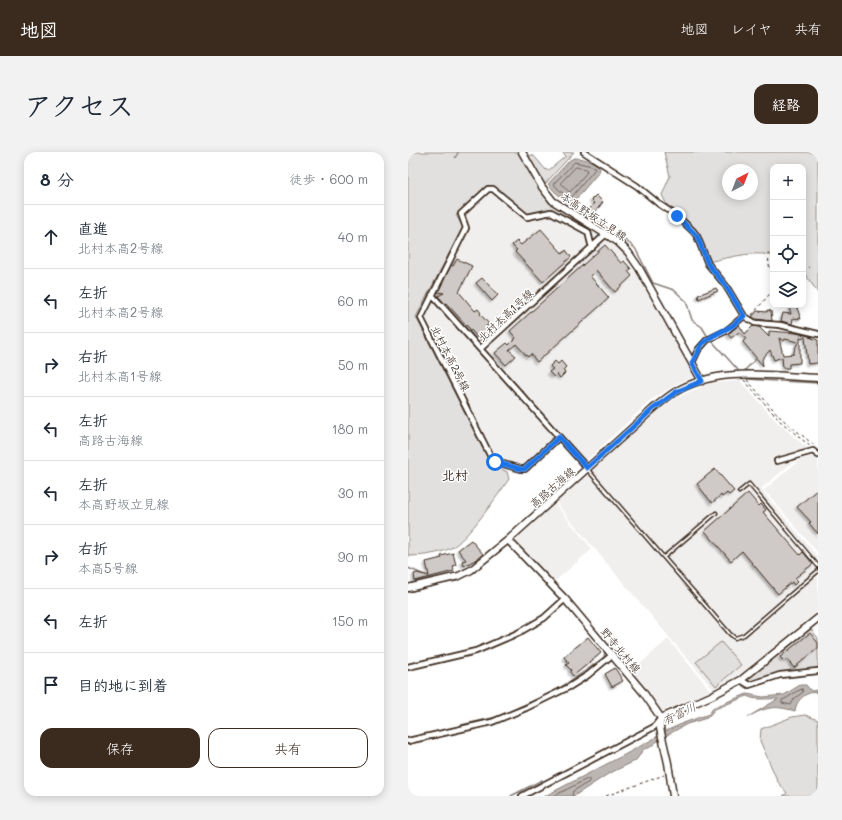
<!DOCTYPE html>
<html lang="ja">
<meta charset="utf-8">
<style>
:root{--surface:#fff;--page:#f2f2f3;--text:#1f2937;--muted:#747a83;--line:#e0e1e3;--accent:#3b2a1e}
body{margin:0;font-family:Mali,"Klee One",sans-serif;background:var(--page);color:var(--text)}
.controls{position:absolute;right:12px;top:12px;display:grid;overflow:hidden;border-radius:8px;box-shadow:0 2px 10px #0003}
.controls button{width:36px;height:36px;display:grid;place-items:center;padding:0;border:0;border-bottom:1px solid var(--line);background:var(--surface);color:var(--text);font:20px sans-serif}
.compass{position:absolute;left:314px;top:12px;width:36px;height:36px;border-radius:50%;background:var(--surface);box-shadow:0 2px 10px #0003;rotate:42deg}
.stop{position:absolute;width:12px;height:12px;margin:-9px;border:3px solid #1a73e8;border-radius:50%;background:#fff}
.stop.end{background:#1a73e8;border-color:#fff;box-shadow:0 1px 4px #0008}
.list{margin:0;padding:0;list-style:none}
h2{display:flex;justify-content:space-between;align-items:center;height:52px;margin:0;padding:0 16px;font-size:17px}
h2 small{font-size:13px;font-weight:400;color:var(--muted)}
.list li{display:grid;grid-template-columns:26px 1fr auto;gap:12px;align-items:center;box-sizing:border-box;height:64px;padding:0 16px;border-top:1px solid var(--line)}
.list b{display:block;font-size:15px;white-space:nowrap}
.list p{margin:0;font-size:13px;white-space:nowrap;color:var(--muted)}
.list em{font-size:13px;font-style:normal;color:var(--muted)}
.actions{display:flex;gap:8px;padding:12px 16px}
.actions a{flex:1;padding:9px 0;border:1px solid var(--accent);border-radius:12px;text-align:center;font-size:14px;color:var(--accent)}
.actions .main{background:var(--accent);color:#fff}
.icon{flex:none;width:22px;height:22px;fill:none;stroke:currentColor;stroke-width:2;stroke-linecap:round;stroke-linejoin:round}
.map{position:relative;flex:none;width:410px;height:644px;overflow:hidden;border-radius:12px}
header{display:flex;align-items:center;gap:24px;box-sizing:border-box;height:56px;padding:0 20px;background:var(--accent);color:#fff}
header strong{font-size:19px}
nav{display:flex;gap:22px;margin-inline-start:auto;font-size:14px}
.intro{display:flex;align-items:center;justify-content:space-between;box-sizing:border-box;height:96px;padding:0 24px}
h1{margin:0;font-size:28px}
.button{padding:10px 18px;border-radius:12px;background:var(--accent);color:#fff;font-size:14px;font-weight:700}
main{display:flex;gap:24px;padding:0 24px}
aside{flex:1;background:var(--surface);border-radius:12px;box-shadow:0 2px 10px #0003}
.map>svg:first-child{display:block}
.built{fill:#f1efee}
.green{fill:#e2e0de;stroke:#8e857e;fill-rule:evenodd}
.water{fill:#bcb6b3;stroke:#887e77}
.lines{fill:none;stroke-linecap:round;stroke-linejoin:round}
.shore{stroke:#6f625a;stroke-width:1}
.stream{stroke:#887e77;stroke-width:1.5}
.building{fill:#cfcac7;stroke:#3b2a1e;fill-rule:evenodd;filter:url(#shadow)}
.lane-casing{stroke:#3b2a1e;stroke-width:5}
.street-casing{stroke:#3b2a1e;stroke-width:8}
.secondary-casing{stroke:#3b2a1e;stroke-width:9}
.path{stroke:#3b2a1e;stroke-width:1;stroke-dasharray:3 3;stroke-linecap:butt}
.lane{stroke:#fff;stroke-width:2}
.street{stroke:#fff;stroke-width:4.5}
.secondary{stroke:#fff;stroke-width:6}
.route{stroke:#1a73e8;stroke-width:5}
.labels{text-anchor:middle;dominant-baseline:central;stroke-width:3;stroke-linejoin:round;paint-order:stroke}
.street-label{font-size:11px;fill:#3b2a1e;stroke:#fff}
.water-label{font-size:12px;font-style:italic;fill:#685b52;stroke:#fff}
.quarter-label{font-size:13px;font-weight:bold;fill:#3b2a1e;stroke:#fff}
</style>
<header>
<strong>地図</strong>
<nav><a>地図</a><a>レイヤ</a><a>共有</a></nav>
</header>
<div class="intro"><h1>アクセス</h1><a class="button">経路</a></div>
<main>
<aside>
<h2>8 分<small>徒歩 · 600 m</small></h2>
<ul class="list">
<li><svg class="icon" aria-label="ahead" viewBox="0 0 24 24"><path d="M12 20V5M6 11l6-6 6 6"/></svg><div><b>直進</b><p>北村本高2号線</p></div><em>40 m</em></li>
<li><svg class="icon" aria-label="left" viewBox="0 0 24 24"><path d="M17 20v-9H6M10 6l-5 5 5 5"/></svg><div><b>左折</b><p>北村本高2号線</p></div><em>60 m</em></li>
<li><svg class="icon" aria-label="right" viewBox="0 0 24 24"><path d="M7 20v-9h11M14 6l5 5-5 5"/></svg><div><b>右折</b><p>北村本高1号線</p></div><em>50 m</em></li>
<li><svg class="icon" aria-label="left" viewBox="0 0 24 24"><path d="M17 20v-9H6M10 6l-5 5 5 5"/></svg><div><b>左折</b><p>高路古海線</p></div><em>180 m</em></li>
<li><svg class="icon" aria-label="left" viewBox="0 0 24 24"><path d="M17 20v-9H6M10 6l-5 5 5 5"/></svg><div><b>左折</b><p>本高野坂立見線</p></div><em>30 m</em></li>
<li><svg class="icon" aria-label="right" viewBox="0 0 24 24"><path d="M7 20v-9h11M14 6l5 5-5 5"/></svg><div><b>右折</b><p>本高5号線</p></div><em>90 m</em></li>
<li><svg class="icon" aria-label="left" viewBox="0 0 24 24"><path d="M17 20v-9H6M10 6l-5 5 5 5"/></svg><div><b>左折</b></div><em>150 m</em></li>
<li><svg class="icon" aria-label="arrive" viewBox="0 0 24 24"><path d="M6 21V4h12l-3 4 3 4H6"/></svg><div><b>目的地に到着</b></div></li>
</ul>
<div class="actions"><a class="main">保存</a><a>共有</a></div>
</aside>
<div class="map">
<svg width="410" height="644" viewBox="0 0 410 644">
<defs>
<filter id="shadow"><feDropShadow dx="-2" dy="2" stdDeviation="1" flood-color="#0004"/></filter>
</defs>
<rect width="100%" height="100%" fill="#fff"/>
<filter id="ink" filterUnits="userSpaceOnUse"><feTurbulence type="fractalNoise" baseFrequency=".025" numOctaves="2"/><feDisplacementMap in="SourceGraphic" scale="8" xChannelSelector="R" yChannelSelector="G"/><feConvolveMatrix kernelMatrix="1 2 1 2 8 2 1 2 1" color-interpolation-filters="sRGB"/></filter>
<g filter="url(#ink)">
<path class="built" d="M81 32 117 62 143 57 205 91 217 103 287 224 270 231 243 248 178 309 155 284 116 321 99 320 82 311 8 165 54 75 48 63Z
M332 229 368 269 400 297 353 337 410 405V459L330 524 305 537 148 351 250 258 272 244 303 231Z
M404 301 410 306V401L356 338 396 304Z
M146 351 184 397 145 431 105 388Z
M260 487 303 539 253 560 223 520Z"/>
<path class="green" d="M0 0H50L47 6 51 0H111L129 32 141 46 140 50 182 78 143 57 122 63 117 62 81 33 48 63 55 75 8 165 82 311 99 320 101 327C90 343 59 388 43 396 31 402 13 404 0 404Z
M154 0H166L136 33 123 11 121 3 126 4 138 18H141L158 4Z
M256 0H410V141L395 119V15H365V104C347 98 319 106 300 110L291 87 261 57 254 43 262 24ZM320 18H344V42H320Z
M403 477 410 486V517L384 519 343 530 339 527Z
M313 490 333 513 308 534 288 510Z
M397 563 410 568V644H375L379 641 370 630 352 589 353 577 384 565Z"/>
<path class="water" d="M166 6C175 6 187 9 192 16L191 20 163 53 147 40 140 32 162 8Z
M392 533H398L403 539 410 538V541C399 538 388 548 387 559 366 553 358 555 340 565L370 547C361 546 347 549 339 544L307 557 299 566 279 572 252 587 241 596C233 595 233 604 227 609L200 622 166 644H137L218 602 247 586 251 582 278 570 301 562 306 555 339 542 355 545 376 543Z"/>
<g class="lines">
<path class="shore" d="M167 10 184 14 187 17 162 47 150 37 146 32Z
M168 15 178 17 179 20 163 39 161 40 153 31Z
M394 537 395 540 386 547 383 553 374 551V548C382 546 386 539 394 537Z
M146 644 179 627H181V630L165 639 164 644"/>
<path class="stream" d="M164 50V53L183 66
M187 68 217 88 227 96 245 131 266 138 278 149 284 168 294 175 300 185
M303 188 330 218
M337 218 350 205
M339 227 368 229
M371 229 410 231
M0 416 19 424
M21 434 49 429
M0 440 13 437
M89 570 105 565
M53 573 89 565 147 539 180 517 196 505 197 499
M0 592 76 574
M103 644 134 628"/>
</g>
<path class="building" d="M188 43 195 50 184 64 179 61 186 51 183 48Z
M133 77 155 102 158 98 163 105 135 130 107 100 109 98 104 93 109 89 113 93Z
M197 93 213 111 216 109 223 117 220 119 224 124 207 140 188 118 182 124 201 146 129 210 123 202 120 205 108 192 101 198 108 204 98 213 87 201 99 191 101 193 108 186 102 179Z
M49 107 64 114 51 140 67 159 70 157 73 161 72 162 81 172 78 174 82 179 72 188 38 151 37 152 30 144 36 141 30 140 43 113 45 114Z
M74 126 90 143 84 149 68 131Z
M308 136 310 139 291 147 290 143Z
M388 153 393 167 385 166 384 172 373 169 375 161 383 162 381 155Z
M359 158 363 159 364 169 348 167 344 165 349 159 359 160Z
M331 173 337 182 345 174 351 175 361 185V179L388 181 405 185H401L410 188V211L400 212 397 185 392 186V211L381 212V216H375L374 205 366 208 362 198 354 207 355 214 335 190 338 186 331 180 323 186 320 182ZM371 186 376 189 377 187 390 190 386 199V202L375 203Z
M147 209 150 212 153 209 158 215 155 218 157 221 152 226 149 222 146 225 141 220 145 217 142 214Z
M307 317 326 339 321 343 319 341 314 345 313 343 304 351 289 332Z
M410 337V382L401 371 403 370 389 355Z
M340 341 351 354 353 352 358 358 355 360 392 403 395 400 405 412 387 426 390 429 386 433 384 430 370 442 334 399 323 409 297 379Z
M63 388 75 402 67 408 56 414 54 409 58 408 50 398Z
M45 401 48 413 45 414 46 419 7 429 6 422 9 421 21 424 18 410 34 406 33 404Z
M402 481 410 491V496L386 516 379 507 376 509 372 505Z
M180 485 193 501 165 524 162 520 163 518 158 513 161 511 156 505Z
M207 516 215 529 204 535 197 522Z"/>
<g class="lines">
<g class="lane-casing">
<path id="lane" d="M180 318 322 482 327 486 336 483 410 419
M331 340 341 332 410 414
M256 405 308 361"/>
</g>
<g class="street-casing">
<path id="street" d="M176 0 229 34 251 52 269 64 285 79 289 84 300 112 318 134 336 164
M24 143 72 197
M284 211 290 198 299 188 318 179 336 164 347 171 372 173 410 182
M151 285 117 317H113L85 309 13 166 58 76 53 62 80 37H85L119 65 143 60 180 80 184 96
M369 309 405 299 410 303
M179 316 72 197 197 83
M0 515 68 499 110 481 136 466 157 447
M333 528 341 533 372 523 410 519
M0 589 84 570 118 556 161 535 180 523 204 503
M114 644 246 575 253 566"/>
</g>
<g class="secondary-casing">
<path id="secondary" d="M114 0 134 35 145 49 210 90 220 100 231 116 294 229
M100 388 157 447 235 540 253 566 252 576 260 611 265 644
M0 436 51 424 63 418 100 388 245 257C252 251 259 245 267 240 310 214 363 224 410 226
M253 566 303 544 333 528 410 466"/>
</g>
<path class="path" d="M360 101 361 113 365 123
M395 119 401 115
M344 163 365 138
M336 228 371 268 403 295
M339 228 373 266 407 294
M198 644 256 623"/>
<use href="#lane" class="lane"/>
<use href="#street" class="street"/>
<use href="#secondary" class="secondary"/>
</g>
</g>
<g class="lines" filter="url(#ink)">
<path class="route" d="M87 310 113 317H117L151 285 179 316 245 257 268 240 294 229 284 211 294 192 305 184 324 174 336 164 318 134 300 112 289 84 269 64"/>
</g>
<g class="labels">
<g class="street-label">
<text transform="translate(186 64) rotate(34)">本高野坂立見線</text>
<text transform="translate(97 163) rotate(-43)">北村本高1号線</text>
<text transform="translate(43 206) rotate(63)">北村本高2号線</text>
<text transform="translate(144 335) rotate(-41)">高路古海線</text>
<text transform="translate(213 498) rotate(50)">野寺北村線</text>
</g>
<g class="water-label">
<text transform="translate(271 561) rotate(-26)">有富川</text>
</g>
<g class="quarter-label">
<text x="47" y="322">北村</text>
</g>
</g>
</svg>
<div class="controls">
<button>+</button>
<button>−</button>
<button><svg class="icon" aria-label="locate" viewBox="0 0 24 24"><circle cx="12" cy="12" r="6"/><path d="M12 2v4M12 18v4M2 12h4M18 12h4"/></svg></button>
<button><svg class="icon" aria-label="layers" viewBox="0 0 24 24"><path d="M12 4l9 5-9 5-9-5zM3 14l9 5 9-5"/></svg></button>
</div>
<svg class="compass" viewBox="-18 -18 36 36"><path d="M0-13l5 13h-10z" fill="#e53935"/><path d="M0 13l5-13h-10z" fill="#747a83"/></svg>
<div class="stop" style="left:87px;top:310px"></div>
<div class="stop end" style="left:269px;top:64px"></div>
</div>
</main>
